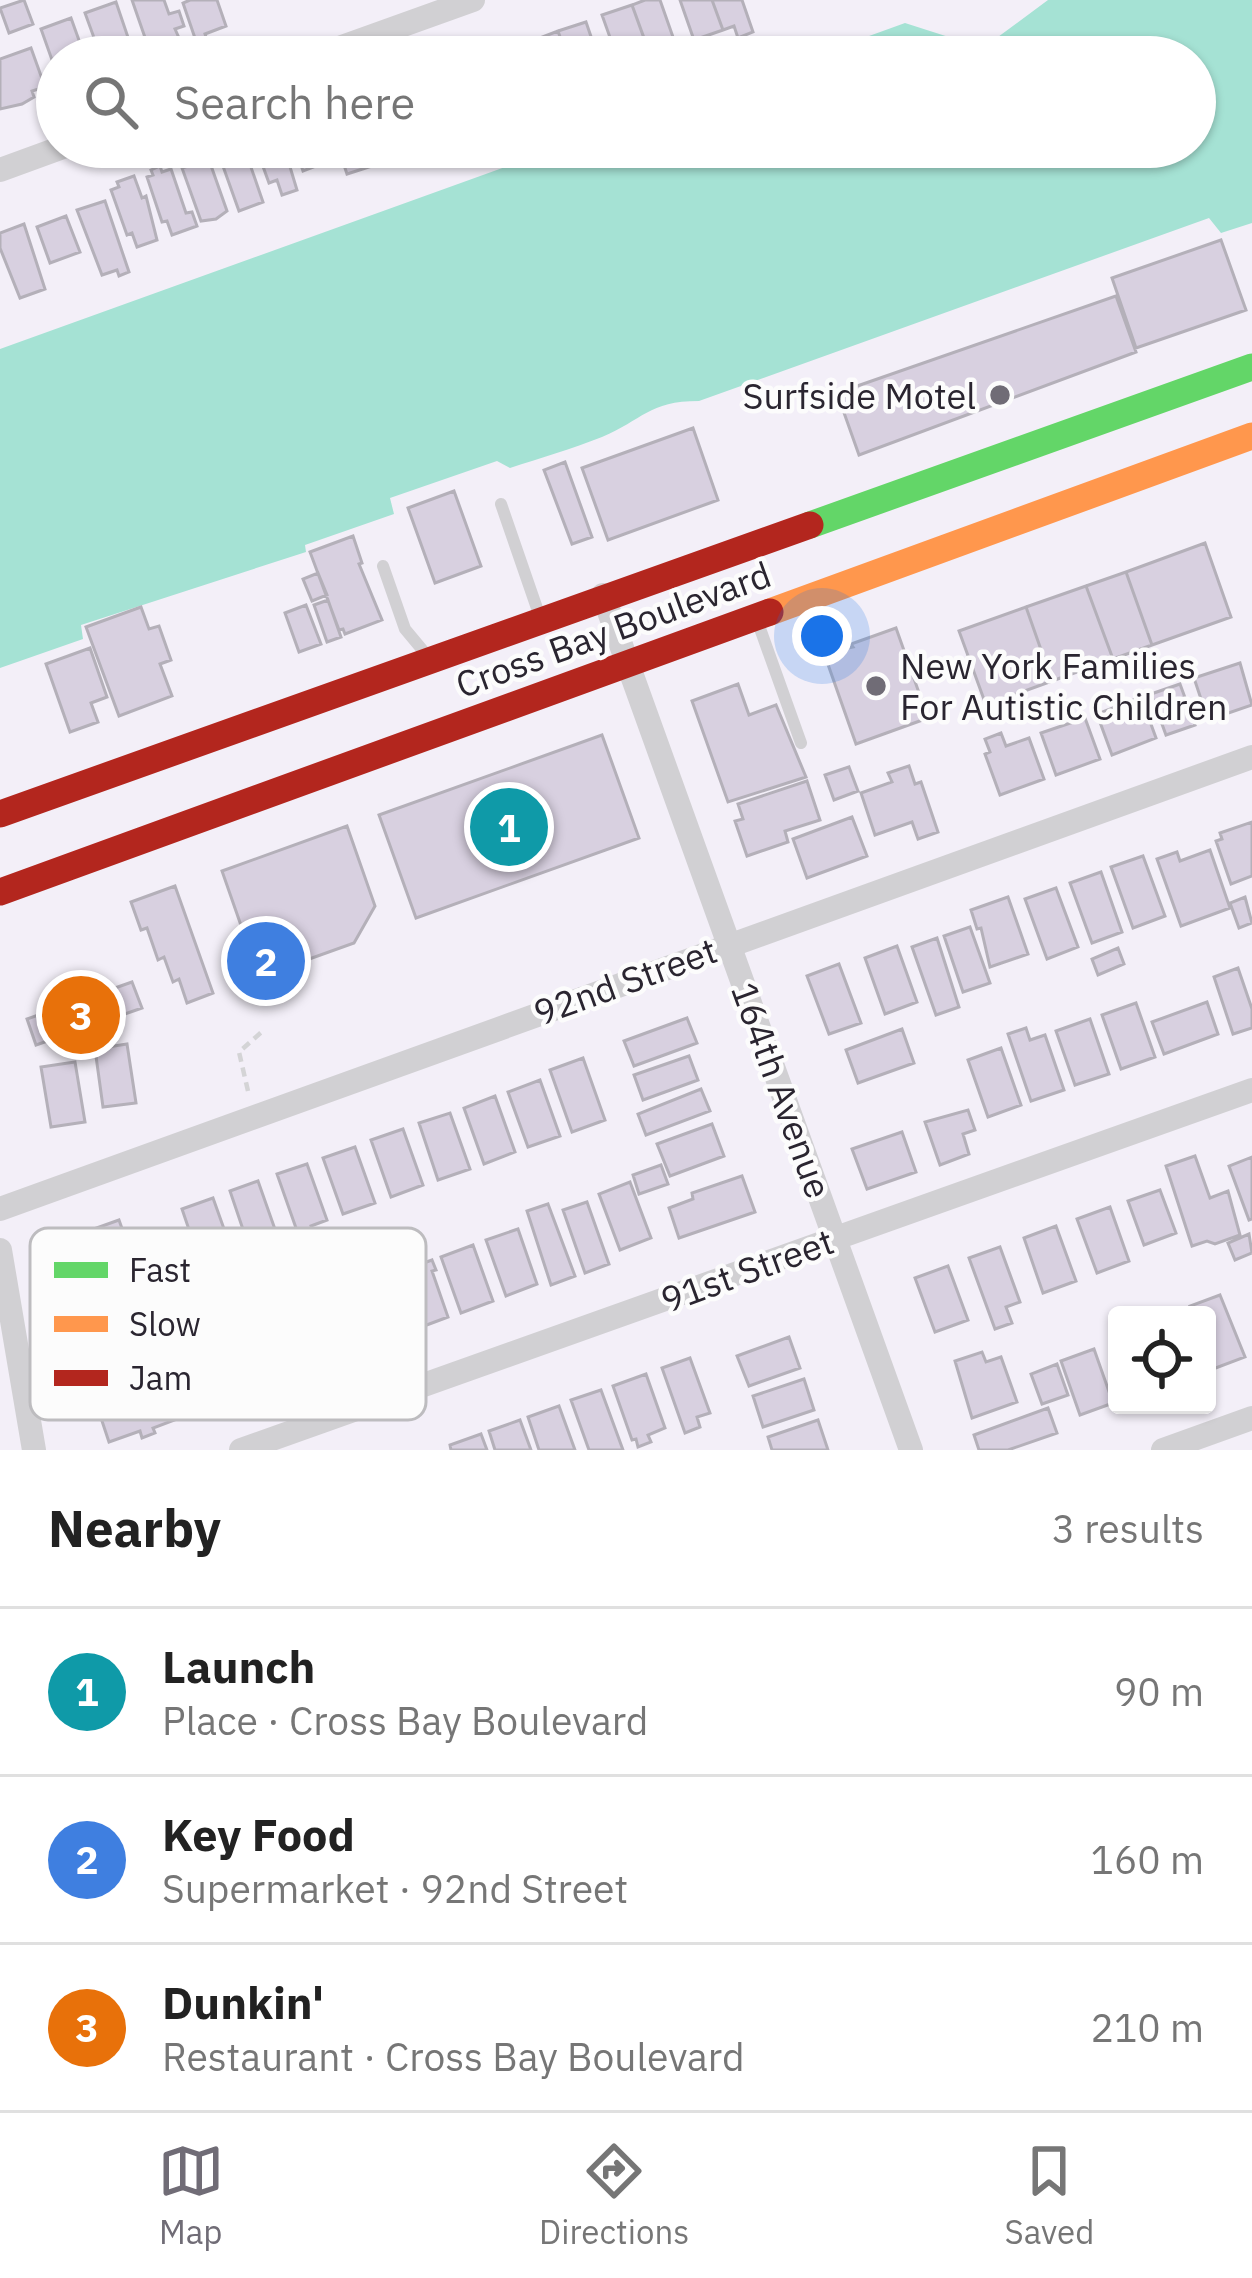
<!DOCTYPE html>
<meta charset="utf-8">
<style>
:root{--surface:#fff;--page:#f6f6f6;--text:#222;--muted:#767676;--line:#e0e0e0;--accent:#706c76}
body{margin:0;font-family:"IBM Plex Sans",sans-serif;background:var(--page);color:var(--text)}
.controls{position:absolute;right:36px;bottom:36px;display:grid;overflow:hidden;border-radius:12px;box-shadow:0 3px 9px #0004}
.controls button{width:108px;height:108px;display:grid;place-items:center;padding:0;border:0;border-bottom:3px solid var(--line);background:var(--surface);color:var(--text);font:60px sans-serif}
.you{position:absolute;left:822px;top:636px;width:42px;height:42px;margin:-30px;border:9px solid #fff;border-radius:50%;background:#1a73e8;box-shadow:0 0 0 18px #1a73e833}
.badge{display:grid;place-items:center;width:78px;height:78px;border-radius:50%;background:var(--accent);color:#fff;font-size:39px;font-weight:700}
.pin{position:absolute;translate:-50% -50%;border:6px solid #fff;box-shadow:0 3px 12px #0006}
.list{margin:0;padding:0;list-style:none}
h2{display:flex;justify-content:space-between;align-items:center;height:156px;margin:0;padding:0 48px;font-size:51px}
h2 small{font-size:39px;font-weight:400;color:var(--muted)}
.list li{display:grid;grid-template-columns:78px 1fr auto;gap:36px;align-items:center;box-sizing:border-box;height:168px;padding:0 48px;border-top:3px solid var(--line)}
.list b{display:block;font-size:45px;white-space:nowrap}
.list p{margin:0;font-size:39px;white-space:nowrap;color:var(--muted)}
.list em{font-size:39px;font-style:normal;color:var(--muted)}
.icon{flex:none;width:66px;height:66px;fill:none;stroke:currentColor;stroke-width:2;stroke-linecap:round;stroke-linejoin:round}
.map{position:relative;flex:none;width:1252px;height:1450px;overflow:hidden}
.search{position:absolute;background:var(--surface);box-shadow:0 3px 9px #0004;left:36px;right:36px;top:36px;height:132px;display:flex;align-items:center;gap:30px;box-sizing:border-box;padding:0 42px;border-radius:66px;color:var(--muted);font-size:45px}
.sheet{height:660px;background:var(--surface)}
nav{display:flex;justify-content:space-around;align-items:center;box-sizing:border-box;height:168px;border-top:3px solid var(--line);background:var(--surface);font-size:33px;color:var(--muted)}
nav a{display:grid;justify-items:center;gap:6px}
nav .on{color:var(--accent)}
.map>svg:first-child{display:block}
.water{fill:#a5e2d4}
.building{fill:#d8d0e0;stroke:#b4b0b9;stroke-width:3}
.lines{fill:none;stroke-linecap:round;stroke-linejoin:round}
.path{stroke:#d4d4d6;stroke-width:4.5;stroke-dasharray:9 6;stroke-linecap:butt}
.lane{stroke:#d1d0d3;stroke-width:12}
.street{stroke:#d1d0d3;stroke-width:24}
.fast{stroke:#63d668;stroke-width:27}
.slow{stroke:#ff974d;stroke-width:27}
.jam{stroke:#b3261e;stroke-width:27}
.poi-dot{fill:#706c76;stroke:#fcfcfc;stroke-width:4.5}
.labels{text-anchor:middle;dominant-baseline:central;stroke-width:9;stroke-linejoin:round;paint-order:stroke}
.poi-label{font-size:36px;fill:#2a2530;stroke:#fcfcfc;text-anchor:end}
.street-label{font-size:36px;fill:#2a2530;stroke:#fcfcfc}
.key{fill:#fcfcfc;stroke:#bdbcbf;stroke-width:3}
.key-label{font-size:33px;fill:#2a2530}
</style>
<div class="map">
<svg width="1252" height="1450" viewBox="0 0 1252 1450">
<rect width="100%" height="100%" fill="#f3eff8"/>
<path class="water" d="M1048 0H1252V223L1221 233 1209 218 699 401C648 401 643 420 602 437 572 449 540 458 510 468L497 461 390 498 394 514 305 545 306 552 81 625 83 639 0 668V349L561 147H1195V57H811L905 23 983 48Z"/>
<path class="building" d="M24 0 33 24 9 33 0 8Z
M132 0H164L169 14 179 11 184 26 175 29 179 38 149 49Z
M190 0H217L226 26 205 34 207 40 197 44 183 3Z
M645 0H660L680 57H651L632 5Z
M680 0H712L723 30 694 40Z
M712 0H742L753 32 738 38 734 26 723 30Z
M116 2 134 55 101 57 85 13Z
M632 5 650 55 617 57 602 15Z
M71 18 85 57H57V74L41 29Z
M586 22 598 57H567L558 31Z
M558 31 567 57H535L529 42Z
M31 48 45 87 32 91 34 97 22 104 0 109V59Z
M223 147H244L263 202 239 211 219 155 225 153Z
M256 147H284L297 190 282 195 277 180 269 183Z
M295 147H323L329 161 303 171Z
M333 147H366L372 166 347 174 338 147Z
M195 151 200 163 209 160 227 211 216 219 201 221 182 168 188 166 184 155Z
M160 166 162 172 171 169 186 213 192 212 197 226 172 235 167 221 162 222 147 177 153 175 151 170Z
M134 176 142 198 146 196 157 240 137 247 132 233 127 235 111 190 119 187 117 182Z
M105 201 129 272 119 276 117 270 102 275 77 210Z
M66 216 80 252 50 263 37 227Z
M24 224 45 289 20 298 0 248V233Z
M1221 240 1246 310 1136 348 1112 278Z
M1116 296 1136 352 859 455 837 393Z
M693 428 718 500 608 540 582 468Z
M565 462 592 537 572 544 544 470Z
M454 491 481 566 435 583 408 508Z
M353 536 362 563 359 564 382 620 345 634 343 629 339 630 310 552Z
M1205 543 1231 617 1152 645 1126 572Z
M1126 572 1152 645 1113 659 1086 586Z
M318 573 327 595 312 601 303 579Z
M1086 586 1113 659 1052 681 1026 607Z
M328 600 341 637 327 642 314 605Z
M306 605 321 644 299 652 285 613Z
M141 607 149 629 159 626 171 660 160 664 172 696 119 716 86 627Z
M1026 607 1052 681 986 705 959 631Z
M896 628 928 718 856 744 824 653 853 647 851 644Z
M90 648 107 697 91 703 98 722 70 732 46 664Z
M1240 663 1252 705 1208 720 1194 678Z
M738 684 749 715 776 705 806 777 728 802 692 701Z
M1180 684 1195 725 1166 735 1151 694Z
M1141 697 1156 738 1112 755 1097 714Z
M1085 718 1100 759 1056 775 1041 733Z
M1001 733 1006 746 1029 738 1044 779 1000 795 985 754 990 752 985 739Z
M602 735 639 838 416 918 379 815Z
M909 766 915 784 921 782 938 832 918 839 912 822 875 835 861 793 892 782 888 773Z
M849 767 858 791 834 800 825 775Z
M807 781 820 820 785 831 788 842 747 856 735 821 743 819 738 804Z
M852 817 867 856 807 878 793 839Z
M1252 822V876L1231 884 1216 841 1222 839 1220 833Z
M347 826 375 906 354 943 259 977 222 871Z
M1210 850 1230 908 1181 926 1157 859 1177 852 1180 861Z
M1143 856 1165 916 1133 928 1111 867Z
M1101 872 1122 932 1092 943 1070 883Z
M175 886 213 993 187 1003 179 979 173 982 164 957 158 960 147 928 141 930 131 902Z
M1056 888 1078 947 1047 959 1025 899Z
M1008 897 1028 954 990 967 981 928 977 929 971 910Z
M1245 897 1252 923 1239 928 1230 903Z
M970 927 990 983 963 992 944 936Z
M937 938 959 1007 936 1015 912 947Z
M897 946 917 1002 885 1014 865 958Z
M1118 948 1124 964 1098 975 1092 959Z
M839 964 861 1023 829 1034 807 976Z
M1238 968 1252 1009V1028L1233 1034 1214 977Z
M132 982 142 1008 36 1045 27 1019Z
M1207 1002 1218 1034 1164 1054 1152 1022Z
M1136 1003 1155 1057 1121 1069 1102 1015Z
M687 1018 697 1043 634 1066 624 1041Z
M1090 1019 1109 1074 1075 1085 1056 1031Z
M1026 1028 1030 1040 1045 1035 1064 1090 1031 1101 1008 1034Z
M902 1029 914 1063 858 1083 846 1050Z
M127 1044 136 1103 103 1107 95 1049Z
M1001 1048 1021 1105 988 1117 968 1060Z
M689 1056 698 1080 643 1100 634 1075Z
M583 1058 605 1120 572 1132 550 1070Z
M75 1062 85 1122 51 1127 41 1067Z
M540 1080 560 1136 528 1147 508 1092Z
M701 1089 710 1111 646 1135 638 1114Z
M495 1096 515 1152 484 1164 464 1108Z
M968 1110 975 1130 963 1134 969 1154 940 1165 925 1122Z
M450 1113 470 1169 438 1180 419 1123Z
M712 1124 724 1156 670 1176 657 1144Z
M403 1129 423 1185 391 1197 371 1140Z
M902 1132 916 1172 867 1189 852 1149Z
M355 1147 375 1203 343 1214 323 1158Z
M1195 1156 1210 1198 1228 1191 1240 1235 1215 1244 1207 1241 1192 1246 1166 1166Z
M1252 1157V1219L1249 1220 1229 1166Z
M307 1164 327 1220 311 1226 316 1240 302 1245 277 1174Z
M661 1165 668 1184 639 1194 633 1175Z
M742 1176 755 1212 679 1238 669 1208 693 1199 692 1193Z
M258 1181 283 1252 254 1262 230 1191Z
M630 1182 651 1238 620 1250 599 1194Z
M1160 1190 1176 1233 1144 1245 1128 1201Z
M213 1198 233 1254 201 1265 182 1209Z
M587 1202 609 1264 585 1273 563 1210Z
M548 1204 575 1276 551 1285 527 1211Z
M1110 1207 1129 1261 1097 1273 1077 1219Z
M119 1220 130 1251 74 1271 63 1240Z
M1056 1226 1076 1281 1043 1293 1024 1238Z
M518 1229 537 1284 506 1296 486 1240Z
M1249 1234 1252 1253 1235 1260 1228 1243Z
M473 1245 493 1301 461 1313 441 1257Z
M1000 1247 1020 1302 1006 1307 1012 1323 995 1329 969 1258Z
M432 1260 436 1270 432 1271 448 1317 416 1329 396 1273Z
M948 1266 968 1320 935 1332 915 1278Z
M1220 1295 1245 1357 1213 1369 1207 1352V1315H1194L1190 1306Z
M789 1337 800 1368 749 1386 737 1356Z
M1094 1349 1113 1403 1080 1415 1061 1361Z
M982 1352 986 1362 1001 1357 1017 1402 972 1418 955 1361Z
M690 1358 710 1413 697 1417 700 1427 685 1433 662 1368Z
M1057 1364 1068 1395 1042 1404 1031 1374Z
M646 1374 665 1428 648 1435 651 1442 638 1447 636 1439 632 1440 613 1386Z
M804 1379 814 1410 763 1427 753 1396Z
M163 1382 166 1389 179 1384 190 1414 153 1428 155 1433 142 1438 140 1431 109 1442 97 1406Z
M601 1390 623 1450H589L571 1400Z
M559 1406 575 1450H539L528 1417Z
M1048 1408 1057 1433 1008 1450H979L974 1435Z
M520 1420 531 1450H495L489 1431Z
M818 1420 828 1450H772L768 1437Z
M481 1434 487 1450H451L450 1445Z"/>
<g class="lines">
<path class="path" d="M248 1091 239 1052 265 1029"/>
<path class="lane" d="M501 504 540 617
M383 566 405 629 425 653
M757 620 801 743"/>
<path class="street" d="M314 57 473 0
M0 170 63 147
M603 595 911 1450
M0 1209 1252 757
M0 1250 34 1450
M241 1450 1252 1090
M1163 1450 1252 1418"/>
<path class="fast" d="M810 525 1252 367"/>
<path class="slow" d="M770 612 1252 436"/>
<path class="jam" d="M0 814 810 525
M0 892 770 612"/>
</g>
<g class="poi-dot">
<circle cx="1000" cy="395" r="12"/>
<circle cx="876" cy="686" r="12"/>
</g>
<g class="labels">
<g class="poi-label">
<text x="976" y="395">Surfside Motel</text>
<text x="900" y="665" text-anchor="start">New York Families<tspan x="900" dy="41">For Autistic Children</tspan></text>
</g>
<g class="street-label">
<text transform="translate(613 629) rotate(-20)">Cross Bay Boulevard</text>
<text transform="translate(625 981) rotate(-20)">92nd Street</text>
<text transform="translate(782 1090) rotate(70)">164th Avenue</text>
<text transform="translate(747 1270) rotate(-20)">91st Street</text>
</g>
</g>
<rect x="30" y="1228" width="396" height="192" rx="18" class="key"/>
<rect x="54" y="1262" width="54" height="16" fill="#63d668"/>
<rect x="54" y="1316" width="54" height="16" fill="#ff974d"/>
<rect x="54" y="1370" width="54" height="16" fill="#b3261e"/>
<g class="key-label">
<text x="129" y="1282">Fast</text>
<text x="129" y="1336">Slow</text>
<text x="129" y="1390">Jam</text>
</g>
</svg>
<div class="controls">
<button><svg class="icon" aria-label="locate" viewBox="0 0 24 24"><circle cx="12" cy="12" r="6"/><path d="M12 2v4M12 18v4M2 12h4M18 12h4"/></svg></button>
</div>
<div class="you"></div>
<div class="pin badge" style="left:509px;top:827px;background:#0f9aa8">1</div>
<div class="pin badge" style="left:266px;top:961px;background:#3f7fe0">2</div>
<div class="pin badge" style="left:81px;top:1015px;background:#e8710a">3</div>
<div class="search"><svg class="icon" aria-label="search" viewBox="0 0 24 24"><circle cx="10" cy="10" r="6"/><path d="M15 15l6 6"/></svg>Search here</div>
</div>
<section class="sheet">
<h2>Nearby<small>3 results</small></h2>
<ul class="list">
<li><span class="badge" style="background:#0f9aa8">1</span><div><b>Launch</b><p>Place · Cross Bay Boulevard</p></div><em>90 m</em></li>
<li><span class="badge" style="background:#3f7fe0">2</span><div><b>Key Food</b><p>Supermarket · 92nd Street</p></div><em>160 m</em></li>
<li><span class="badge" style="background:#e8710a">3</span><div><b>Dunkin'</b><p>Restaurant · Cross Bay Boulevard</p></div><em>210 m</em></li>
</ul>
</section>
<nav>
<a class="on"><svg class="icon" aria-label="map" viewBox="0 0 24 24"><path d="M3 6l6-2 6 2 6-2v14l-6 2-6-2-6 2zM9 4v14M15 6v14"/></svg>Map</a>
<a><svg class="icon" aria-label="directions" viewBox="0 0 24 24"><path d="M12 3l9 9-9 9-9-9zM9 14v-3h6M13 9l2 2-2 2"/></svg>Directions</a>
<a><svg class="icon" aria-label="saved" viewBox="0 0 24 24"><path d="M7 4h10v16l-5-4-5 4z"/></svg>Saved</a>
</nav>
